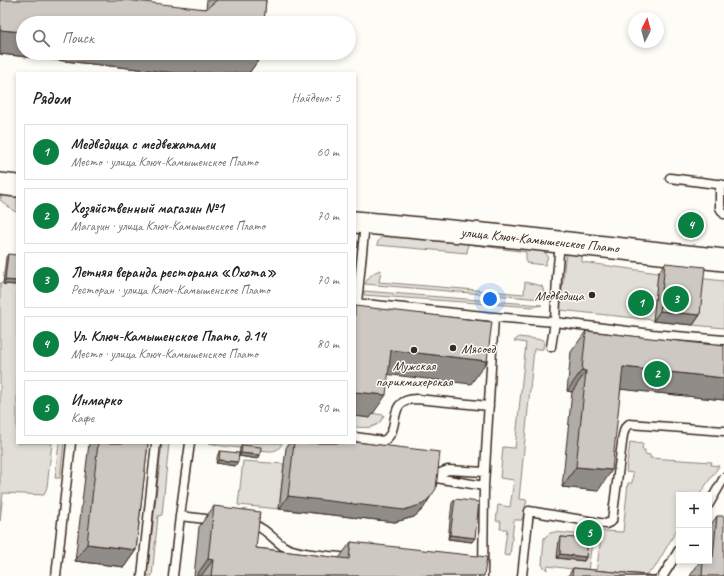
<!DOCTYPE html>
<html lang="ru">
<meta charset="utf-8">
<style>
:root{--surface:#fff;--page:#f2f2f2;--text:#202124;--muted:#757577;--line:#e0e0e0;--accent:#0b8043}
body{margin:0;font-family:Caveat,sans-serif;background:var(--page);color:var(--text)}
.controls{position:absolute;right:12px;bottom:12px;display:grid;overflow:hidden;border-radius:0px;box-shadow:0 2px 6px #0003}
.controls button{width:36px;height:36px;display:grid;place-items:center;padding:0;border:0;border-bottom:1px solid var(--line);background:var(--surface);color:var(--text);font:20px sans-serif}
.compass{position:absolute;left:628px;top:12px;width:36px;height:36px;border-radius:50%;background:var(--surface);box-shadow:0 2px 6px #0003;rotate:6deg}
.you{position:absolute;left:490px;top:299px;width:14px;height:14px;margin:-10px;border:3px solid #fff;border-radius:50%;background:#1a73e8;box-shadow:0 0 0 6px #1a73e833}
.badge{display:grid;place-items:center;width:26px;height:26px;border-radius:50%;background:var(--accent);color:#fff;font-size:13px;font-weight:700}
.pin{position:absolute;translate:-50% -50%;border:2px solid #fff;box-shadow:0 1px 4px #0006}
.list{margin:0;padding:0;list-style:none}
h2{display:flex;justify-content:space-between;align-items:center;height:52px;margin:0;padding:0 16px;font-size:17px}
h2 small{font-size:13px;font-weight:400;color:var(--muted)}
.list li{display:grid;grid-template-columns:26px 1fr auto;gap:12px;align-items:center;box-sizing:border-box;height:56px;margin:0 8px 8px;padding:0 8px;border:1px solid var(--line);border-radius:0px}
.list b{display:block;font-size:15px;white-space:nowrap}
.list p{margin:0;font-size:13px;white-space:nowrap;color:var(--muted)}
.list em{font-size:13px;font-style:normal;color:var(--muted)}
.icon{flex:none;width:22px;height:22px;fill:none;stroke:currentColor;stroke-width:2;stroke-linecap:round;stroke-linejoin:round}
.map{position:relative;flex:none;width:724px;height:576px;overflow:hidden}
.search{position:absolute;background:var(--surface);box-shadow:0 2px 6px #0003;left:16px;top:16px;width:340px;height:44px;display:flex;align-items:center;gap:10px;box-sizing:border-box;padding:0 14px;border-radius:22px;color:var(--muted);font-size:15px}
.panel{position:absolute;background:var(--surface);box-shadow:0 2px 6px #0003;left:16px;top:72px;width:340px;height:372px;border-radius:0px}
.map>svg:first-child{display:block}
.green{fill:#e1ded7;stroke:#8e847a}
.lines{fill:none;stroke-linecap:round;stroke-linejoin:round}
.service-casing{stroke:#3b2a1e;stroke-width:11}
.tertiary-casing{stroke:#3b2a1e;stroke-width:24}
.service{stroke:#fdfcf7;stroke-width:8}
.tertiary{stroke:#fdfcf7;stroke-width:21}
.wall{fill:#b0aca7;stroke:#3b2a1e}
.shaded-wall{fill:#908c88;stroke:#3b2a1e}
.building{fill:#cdc8c2;stroke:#3b2a1e}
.poi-dot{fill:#3b2a1e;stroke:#fdfcf7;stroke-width:1.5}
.labels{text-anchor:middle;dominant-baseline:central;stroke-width:3;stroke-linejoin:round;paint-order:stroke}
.street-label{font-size:14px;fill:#3b2a1e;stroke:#fdfcf7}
.poi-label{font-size:14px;fill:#3b2a1e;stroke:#fdfcf7;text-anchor:end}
</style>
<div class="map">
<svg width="724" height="576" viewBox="0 0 724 576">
<rect width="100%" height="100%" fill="#fdfcf7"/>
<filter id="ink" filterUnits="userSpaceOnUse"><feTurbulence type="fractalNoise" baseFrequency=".025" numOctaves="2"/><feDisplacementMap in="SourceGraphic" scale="8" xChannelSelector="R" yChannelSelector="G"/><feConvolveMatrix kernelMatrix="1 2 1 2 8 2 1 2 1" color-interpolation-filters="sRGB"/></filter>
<g filter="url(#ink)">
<path class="green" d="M11 193 17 194V212L14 211 0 200 1 196Z
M393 235 541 248 548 256 545 265 526 263V252L468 244 467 253 377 245C379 236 384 236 393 235Z
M580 252 582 256V262L658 273 654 320 560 310 565 260 567 253Z
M381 270 379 282 524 294 525 282 542 286 544 292 541 299 365 284C369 276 373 272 381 270Z
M697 278 724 281V328L693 325Z
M0 283 17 285V349L16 362H17V443H52L47 487 44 495 3 493 0 521Z
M364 291 542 305 533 307 364 295Z
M519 337 544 340 543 349H534L519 499 527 500 522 520H514L510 556 504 555 507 529H500L501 521H496L498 505 510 507 514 480 500 478 503 447 515 448 526 343 514 341Z
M370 413 384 415C379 429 367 428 355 427V416L370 418Z
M630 442 643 444 642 450H645V454L650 455V458L712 462 711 465 719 466 699 495H679V526L654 569 643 576H616L596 573 602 531 623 532 628 483H632L633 473 626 472Z
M59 443H64L60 478H55Z
M162 443H169L162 515 158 516 152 576H147Z
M209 443H282C279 450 276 451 269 451L222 446Z
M243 461 284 464 279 509 238 505Z
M555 532 584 535 592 542 588 571 548 566 547 570 542 565 544 538 550 533Z"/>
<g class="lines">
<g class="service-casing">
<path id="service" d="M670 178 724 185
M720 184V208L724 214
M355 303 494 317 555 322 557 277 560 242
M357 303 365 223
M551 347 555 322 652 334 724 340
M355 437 383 441C403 431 384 399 417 399L489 406
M430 477 448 470 485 472
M430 477 484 486
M709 504 724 478
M180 516 214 520
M250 523C265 528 271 537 283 546 297 555 334 556 351 558
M56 576 71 443
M142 576 156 443
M173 576 180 516 190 443
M483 576 484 486 494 317
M522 576 529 511 600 523 606 524 612 521 623 435 625 428 629 424 724 431
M663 576 679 550"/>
</g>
<g class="tertiary-casing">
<path id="tertiary" d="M0 184 17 186
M355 222 504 236 724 260"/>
</g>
<use href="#service" class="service"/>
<use href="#tertiary" class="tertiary"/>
</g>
<path class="wall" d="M0 0 206 9 207 0H266L260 58 249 73H175L0 54Z
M687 217 697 229 684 228V220Z
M8 254 17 285 3 284 6 257Z
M665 263 700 315 693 325 653 321 658 273Z
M586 331 724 400 621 389 598 491 562 487 572 392 567 391 571 352Z
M89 443H148L136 550 124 567 75 561Z
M289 443H355L423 509 414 517 395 522 279 509 286 448Z
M242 445 260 455 258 459 239 456 240 448Z
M220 451 235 466 216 463 218 454Z
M455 499 472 542 448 539 452 503Z
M214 506 256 548 339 558 351 542 484 576H194L199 527Z
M717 516 724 576H690L700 561H709V527Z
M588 525 592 542 588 541 586 557 584 561 557 558 559 540 561 537 584 539 586 529Z
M573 568 656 576H568Z"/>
<path class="shaded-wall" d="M0 30 23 32V53H217L260 58 249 73H175L0 54Z
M686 224 699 225 697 229 684 228Z
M5 280 17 281V285L3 284Z
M660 311 700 315 693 325 653 321Z
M391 350 487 361 471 384 375 373Z
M623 367 724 378V400L609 388Z
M582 370 586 371 572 392 567 391Z
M355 392 386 395 370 418 355 416Z
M241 453 260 455 258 459 239 456Z
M219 460 238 462 235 466 216 463Z
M576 467 612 470 598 491 562 487Z
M288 496H431L423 509 414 517 395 522 279 509Z
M450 535 475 538 472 542 448 539Z
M586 537 595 538 592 542 583 540Z
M87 544 136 550 124 567 75 561Z
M560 554 586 557 584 561 557 558Z
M208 559 213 560 201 576H196Z"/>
<path class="building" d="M0 0H126L206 9 217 0H266L264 23H23V32L0 30Z
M217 53H261L260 58Z
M687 217 700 218 699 225 686 224Z
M8 254 17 255V281L5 280Z
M665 263 705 267 700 315 660 311Z
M355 306 492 322 487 361 391 350 386 395 355 392Z
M586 331 724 346V378L623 367 612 470 576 467 586 371 582 370Z
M355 442 440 452 436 489 431 496 423 504 404 510 288 496 294 443H355Z
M98 443H148L136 550 87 544Z
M242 445 261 447 260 455 241 453Z
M220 451 239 453 238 462 219 460Z
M455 499 479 502 475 538 450 535Z
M214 506 260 512 256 548 349 559 351 542 487 557 484 576H211L213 560 208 559Z
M717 516H724V576H702L703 561H709V557H713Z
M588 525 597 527 595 538 586 537Z
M561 537 588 539 586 557 560 554Z
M573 568 656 576H572Z"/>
</g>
<g class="poi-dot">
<circle cx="592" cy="295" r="4"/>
<circle cx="453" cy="348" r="4"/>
<circle cx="414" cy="350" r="4"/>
</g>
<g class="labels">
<g class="street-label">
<text transform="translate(540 240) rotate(6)">улица Ключ-Камышенское Плато</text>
</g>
<g class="poi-label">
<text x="584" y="295">Медведица</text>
<text x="461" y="348" text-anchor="start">Мясоед</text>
<text x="414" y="365" text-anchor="middle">Мужская<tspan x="414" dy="16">парикмахерская</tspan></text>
</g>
</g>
</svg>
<div class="controls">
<button>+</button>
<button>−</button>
</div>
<svg class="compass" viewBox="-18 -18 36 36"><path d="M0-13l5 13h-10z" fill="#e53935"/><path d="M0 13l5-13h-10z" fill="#757577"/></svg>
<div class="you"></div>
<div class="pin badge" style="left:641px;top:303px">1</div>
<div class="pin badge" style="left:657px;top:374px">2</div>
<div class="pin badge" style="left:676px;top:299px">3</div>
<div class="pin badge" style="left:691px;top:225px">4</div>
<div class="pin badge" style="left:589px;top:533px">5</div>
<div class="search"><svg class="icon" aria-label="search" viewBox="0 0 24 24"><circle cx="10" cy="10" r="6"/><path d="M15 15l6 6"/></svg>Поиск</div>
<section class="panel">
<h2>Рядом<small>Найдено: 5</small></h2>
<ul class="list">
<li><span class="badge">1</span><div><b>Медведица с медвежатами</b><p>Место · улица Ключ-Камышенское Плато</p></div><em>60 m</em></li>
<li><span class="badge">2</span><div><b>Хозяйственный магазин №1</b><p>Магазин · улица Ключ-Камышенское Плато</p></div><em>70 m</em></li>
<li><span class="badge">3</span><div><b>Летняя веранда ресторана «Охота»</b><p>Ресторан · улица Ключ-Камышенское Плато</p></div><em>70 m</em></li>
<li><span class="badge">4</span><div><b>Ул. Ключ-Камышенское Плато, д.14</b><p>Место · улица Ключ-Камышенское Плато</p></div><em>80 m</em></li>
<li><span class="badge">5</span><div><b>Инмарко</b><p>Кафе</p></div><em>90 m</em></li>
</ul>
</section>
</div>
